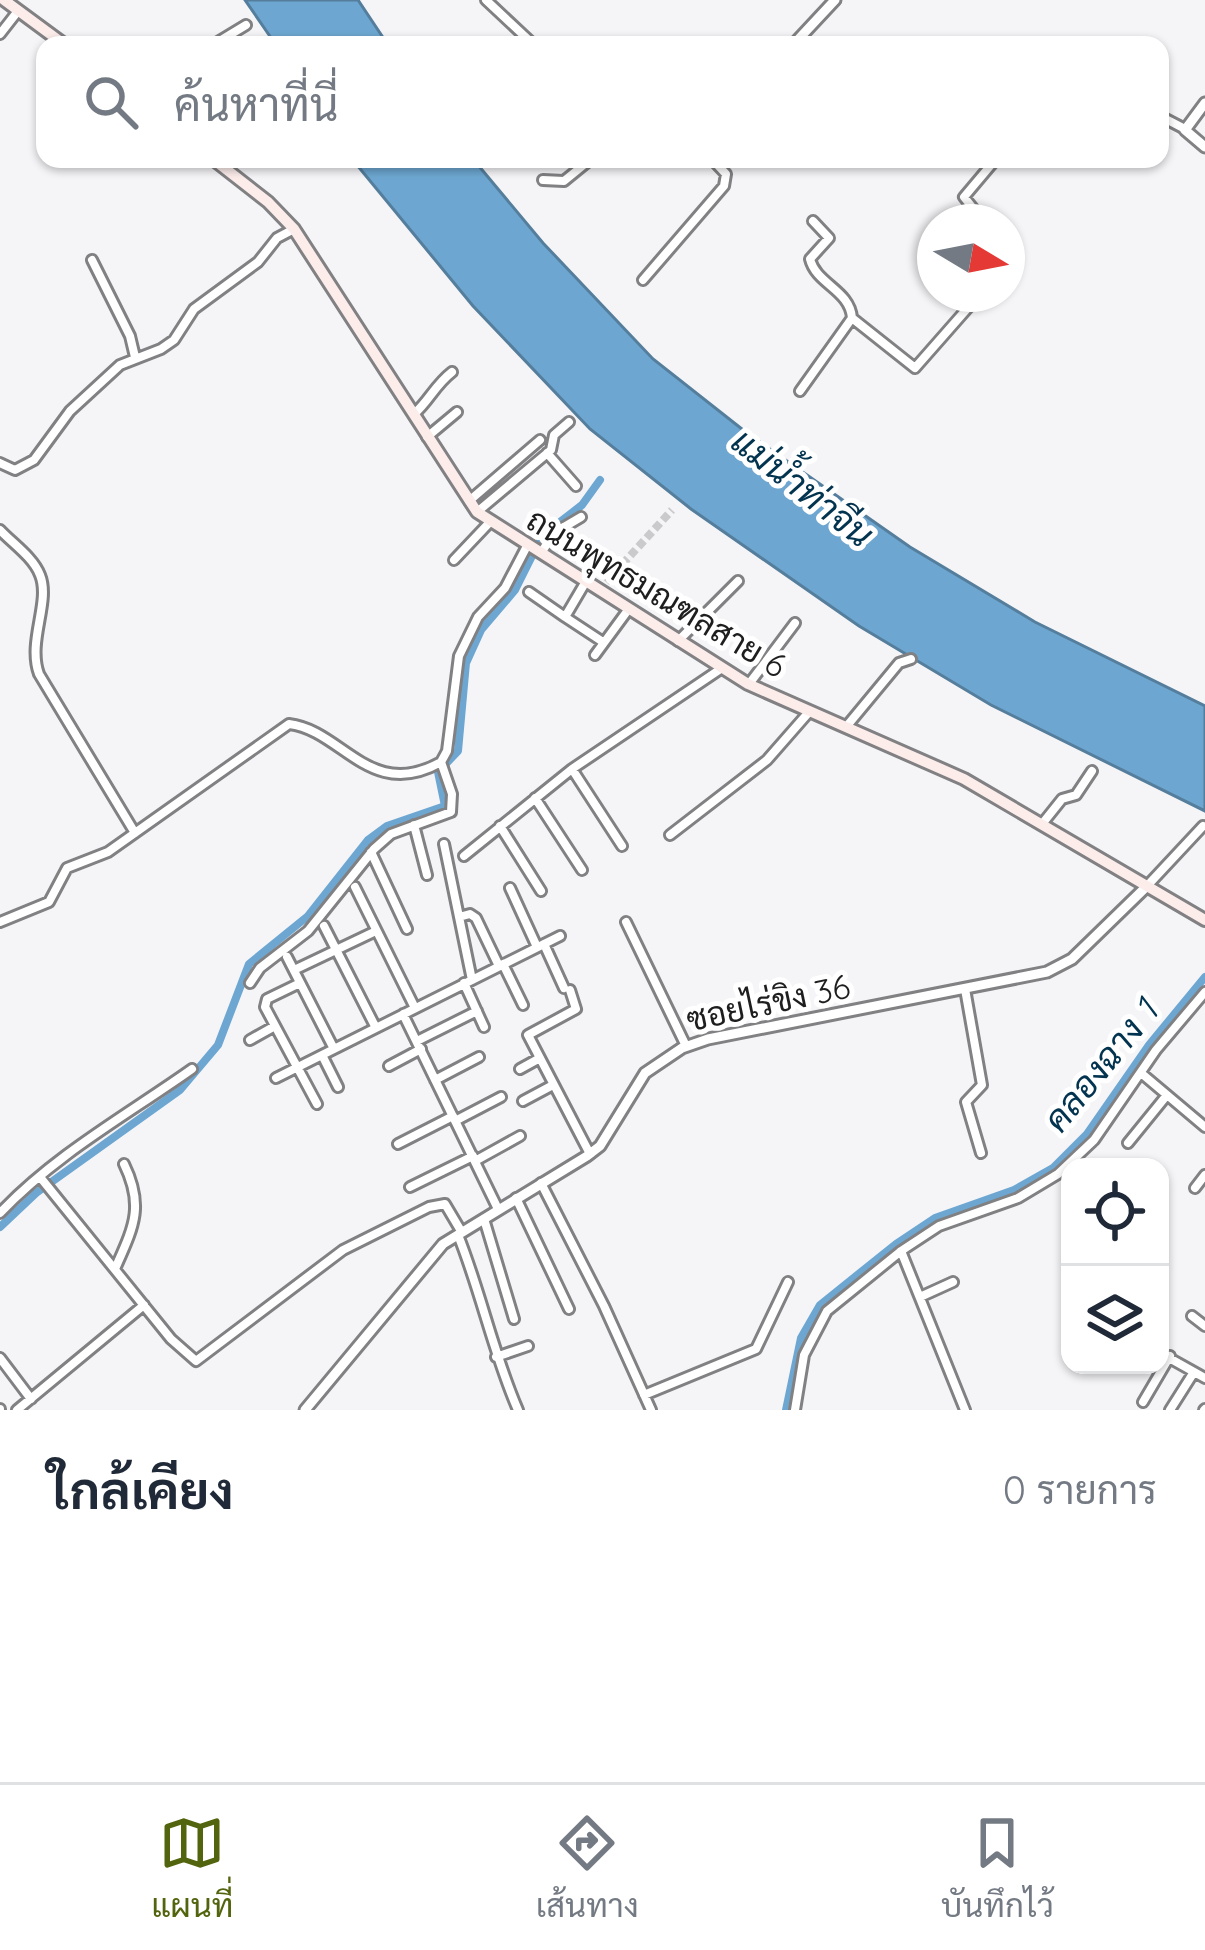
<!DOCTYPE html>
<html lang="th">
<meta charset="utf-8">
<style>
:root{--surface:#fff;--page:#f6f6f7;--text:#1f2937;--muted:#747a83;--line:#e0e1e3;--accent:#52640d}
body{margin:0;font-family:Quicksand,Sarabun,sans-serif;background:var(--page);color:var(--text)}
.controls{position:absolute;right:36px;bottom:36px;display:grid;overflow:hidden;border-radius:24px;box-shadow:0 3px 9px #0004}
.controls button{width:108px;height:108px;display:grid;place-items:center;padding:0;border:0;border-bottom:3px solid var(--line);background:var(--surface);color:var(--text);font:60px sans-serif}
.compass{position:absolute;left:917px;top:204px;width:108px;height:108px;border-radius:50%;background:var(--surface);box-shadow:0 3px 9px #0004;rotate:100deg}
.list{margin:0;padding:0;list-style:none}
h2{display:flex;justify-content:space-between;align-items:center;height:156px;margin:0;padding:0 48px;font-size:51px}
h2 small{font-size:39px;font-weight:400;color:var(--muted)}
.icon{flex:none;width:66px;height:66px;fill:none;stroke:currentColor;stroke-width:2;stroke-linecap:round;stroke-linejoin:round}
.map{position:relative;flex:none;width:1205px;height:1410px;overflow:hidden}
.search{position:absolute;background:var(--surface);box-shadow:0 3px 9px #0004;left:36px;right:36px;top:36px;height:132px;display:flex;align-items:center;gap:30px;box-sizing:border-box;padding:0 42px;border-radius:24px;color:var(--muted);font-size:45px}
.sheet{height:372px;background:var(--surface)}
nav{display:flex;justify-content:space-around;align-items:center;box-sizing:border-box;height:168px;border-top:3px solid var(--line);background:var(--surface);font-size:33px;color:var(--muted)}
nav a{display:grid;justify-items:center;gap:6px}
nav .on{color:var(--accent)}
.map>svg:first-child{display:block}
.water{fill:#6da7d1;stroke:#557e9c;stroke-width:3}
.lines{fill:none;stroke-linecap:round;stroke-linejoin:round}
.canal{stroke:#6da7d1;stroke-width:8}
.minor-tunnel{stroke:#cacacd;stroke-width:8;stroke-dasharray:8 4;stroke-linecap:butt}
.minor-casing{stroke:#818183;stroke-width:14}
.tertiary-casing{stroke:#818183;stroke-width:15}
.secondary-casing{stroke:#818183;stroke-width:16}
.minor{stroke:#fff;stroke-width:8}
.tertiary{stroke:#fff;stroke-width:9}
.secondary{stroke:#fcedeb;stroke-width:10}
.labels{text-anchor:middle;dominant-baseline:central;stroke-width:10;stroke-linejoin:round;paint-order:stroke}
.street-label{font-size:33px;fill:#1e1e1f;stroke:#fff}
.water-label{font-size:36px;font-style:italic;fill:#02334f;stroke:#fff}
</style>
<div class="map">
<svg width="1205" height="1410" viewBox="0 0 1205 1410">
<rect width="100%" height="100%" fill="#f5f5f8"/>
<path class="water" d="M245 0H358L388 45H276Z
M352 159H473L543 243 653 359 747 433 910 547 1035 622 1205 706V811L991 705 859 626 691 509 590 429 473 306Z"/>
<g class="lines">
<path class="canal" d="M0 1227 36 1193 180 1090 218 1045 249 964 308 916 368 840 387 826 445 806 438 772 458 751 466 663 481 630 515 590 542 536 582 505 600 480
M786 1410 801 1338 820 1305 896 1244 935 1218 1014 1190 1053 1168 1087 1134 1149 1045 1205 977"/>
<path class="minor-tunnel" d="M598 591 672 510"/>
<g class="minor-casing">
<path id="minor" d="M486 0 534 45
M0 34 18 11
M213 45 246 25
M1160 116 1185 129
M543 180 564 181 591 159
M813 221 829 238 810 259C816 284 850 290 852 318L915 368 980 294
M984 222 964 197 996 159
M1007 244 1012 258 1007 265
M92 260 130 336 135 357
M643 280 724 186 726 174 712 159
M800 391 852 318
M414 414C429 401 435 385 452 372
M427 437 457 412
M547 453 576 486
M0 463 15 470 34 460 70 411 120 365 161 349 174 340 194 309 258 262 277 238 294 229
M469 501 540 440
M477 512 551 450 554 435 569 422
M0 530C12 543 33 557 40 575 51 602 27 641 39 674L135 833
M541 553 554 533 581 517
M454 560 490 522
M529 592 565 617 585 583
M565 617 603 642
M678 641 738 581
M595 655 628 610
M749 684 795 623
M846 727 899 663 911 659
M572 769 622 846
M535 798 582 870
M1042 824 1062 799 1076 795 1092 771
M414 825 427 875
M500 826 541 891
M670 835 767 760 809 712
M444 844 472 980
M371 852 407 929
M464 856 572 769 722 668
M1147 886 1203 826
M355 887 415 1008
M510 888 537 947
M459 917 470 914 476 918 499 966
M0 922 49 902 67 868 108 852 289 724C342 730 370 802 441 762L447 751 459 656 478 617 505 588 527 546
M626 922 686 1046
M324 926 376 1028
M544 944 564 988
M287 957 334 1049
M503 964 523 1005
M294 970 376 931
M250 983 260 968 308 931 374 849 391 834 451 812 452 794 441 762
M300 983 267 999 265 1007 317 1104
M464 983 484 1027
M965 989 982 1085 966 1102 981 1153
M570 990 576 1009 528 1035 590 1154
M403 1014 498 1209
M250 1040 275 1026
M417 1041 477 1011
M322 1055 338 1087
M389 1066 421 1049
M520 1069 540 1058
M1141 1073 1205 1127
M276 1078 560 936
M435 1080 479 1057
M523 1101 553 1085
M455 1121 501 1097
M1128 1143 1167 1095
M398 1144 453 1116
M475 1161 520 1136
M40 1177 171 1339 196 1361 343 1250 429 1207 445 1204 461 1231
M541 1183 604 1306 651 1410
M410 1187 473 1156
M1195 1188 1205 1175
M516 1198 569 1309
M0 1213C56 1154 127 1115 192 1069
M484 1219 514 1319
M458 1235C481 1292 493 1353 518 1410
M901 1251 965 1410
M115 1269C133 1228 145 1207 124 1164
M920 1297 953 1282
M1192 1316 1205 1326
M1162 1354 1205 1378
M496 1357 528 1346
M0 1358 31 1399
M644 1395 756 1349 788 1282
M1143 1402 1170 1356
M0 1409V1410
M17 1410 144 1305
M795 1410 804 1355 827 1311 901 1251 939 1226 1018 1198 1058 1174 1094 1140 1156 1050 1205 992
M1170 1410 1194 1372
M1204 1410 1205 1409"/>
</g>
<g class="tertiary-casing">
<path id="tertiary" d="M793 45 835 0
M1205 103 1185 130 1205 147
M305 1410 443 1244 587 1156 600 1146 645 1073 682 1048 708 1039 1047 972 1072 959 1146 887"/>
</g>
<g class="secondary-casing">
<path id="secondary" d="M4 0 65 45
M213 159 268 202 294 229 477 512 748 684 964 779 1205 920"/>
</g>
<use href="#minor" class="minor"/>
<use href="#tertiary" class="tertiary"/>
<use href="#secondary" class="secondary"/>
</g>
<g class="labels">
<g class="street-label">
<text transform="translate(657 592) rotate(31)">ถนนพุทธมณฑลสาย 6</text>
<text transform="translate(768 1002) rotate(-12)">ซอยไร่ขิง 36</text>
</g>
<g class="water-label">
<text transform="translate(803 487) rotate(38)">แม่น้ำท่าจีน</text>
<text transform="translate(1100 1065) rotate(-51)">คลองฉาง 1</text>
</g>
</g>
</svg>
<div class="controls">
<button><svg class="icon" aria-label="locate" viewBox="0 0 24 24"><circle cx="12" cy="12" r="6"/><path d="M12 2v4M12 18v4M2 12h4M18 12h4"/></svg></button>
<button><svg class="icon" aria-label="layers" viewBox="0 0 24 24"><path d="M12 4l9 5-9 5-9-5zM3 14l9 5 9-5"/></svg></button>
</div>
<svg class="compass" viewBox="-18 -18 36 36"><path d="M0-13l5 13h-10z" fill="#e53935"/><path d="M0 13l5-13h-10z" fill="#747a83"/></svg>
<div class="search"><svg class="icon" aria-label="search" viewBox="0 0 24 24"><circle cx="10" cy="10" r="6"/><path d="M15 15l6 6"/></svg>ค้นหาที่นี่</div>
</div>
<section class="sheet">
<h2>ใกล้เคียง<small>0 รายการ</small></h2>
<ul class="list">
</ul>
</section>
<nav>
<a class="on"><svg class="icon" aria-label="map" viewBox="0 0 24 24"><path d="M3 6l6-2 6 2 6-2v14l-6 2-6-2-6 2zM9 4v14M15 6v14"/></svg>แผนที่</a>
<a><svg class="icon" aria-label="directions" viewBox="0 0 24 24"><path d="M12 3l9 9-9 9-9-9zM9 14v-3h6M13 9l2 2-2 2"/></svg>เส้นทาง</a>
<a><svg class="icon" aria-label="saved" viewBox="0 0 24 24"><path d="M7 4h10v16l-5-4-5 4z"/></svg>บันทึกไว้</a>
</nav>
